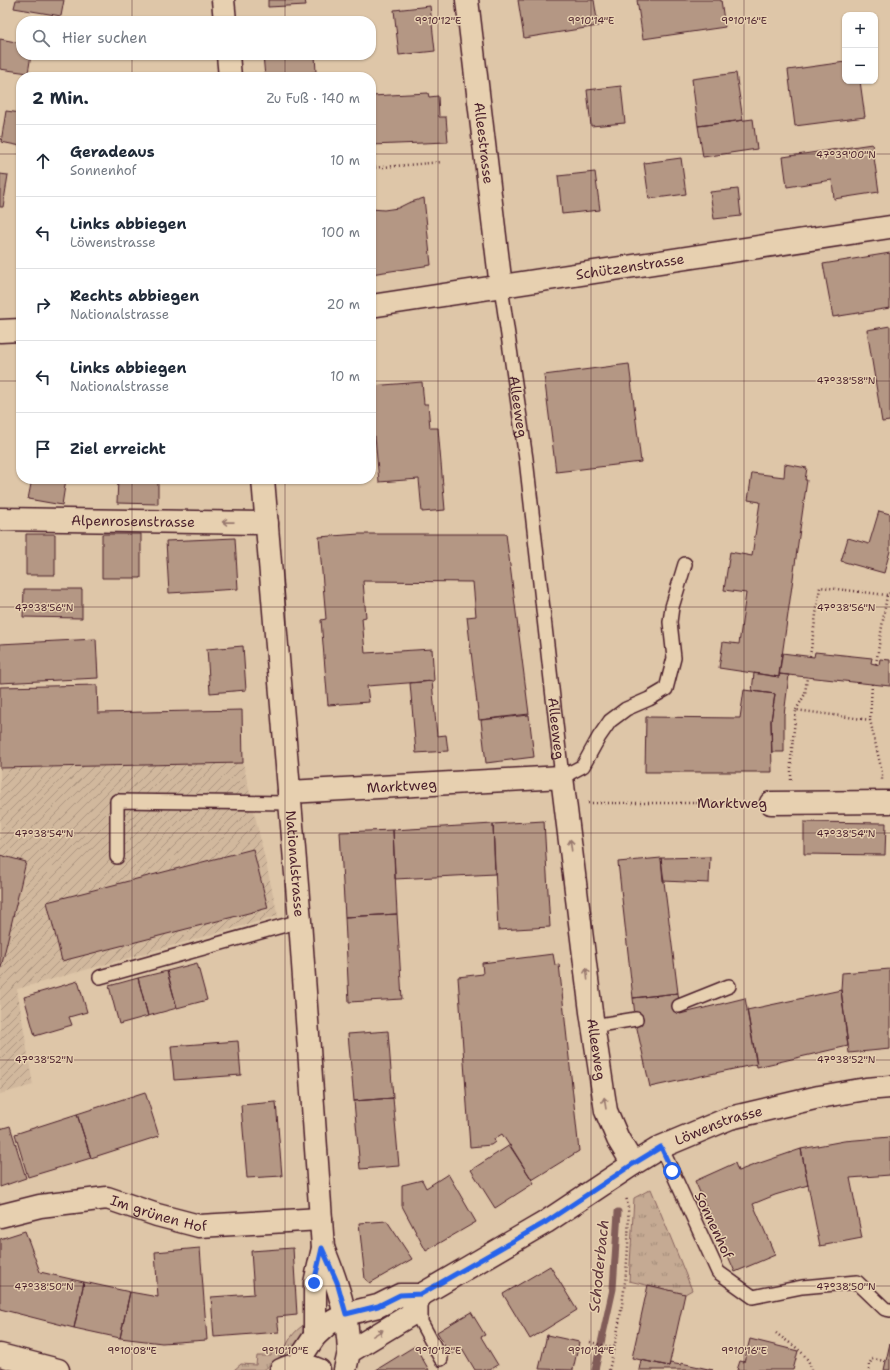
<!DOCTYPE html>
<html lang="de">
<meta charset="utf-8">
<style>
:root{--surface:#fff;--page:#f2f2f3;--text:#1f2937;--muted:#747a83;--line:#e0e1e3}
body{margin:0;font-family:"Shantell Sans",sans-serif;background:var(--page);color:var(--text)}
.controls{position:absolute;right:12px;top:12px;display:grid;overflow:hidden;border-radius:8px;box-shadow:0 1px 3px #0004}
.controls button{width:36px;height:36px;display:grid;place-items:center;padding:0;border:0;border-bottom:1px solid var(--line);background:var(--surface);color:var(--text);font:20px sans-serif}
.stop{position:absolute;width:12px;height:12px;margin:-9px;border:3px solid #2563eb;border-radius:50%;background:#fff}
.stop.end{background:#2563eb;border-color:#fff;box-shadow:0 1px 4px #0008}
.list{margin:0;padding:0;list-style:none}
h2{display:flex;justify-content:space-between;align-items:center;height:52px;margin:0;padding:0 16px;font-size:17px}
h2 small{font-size:13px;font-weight:400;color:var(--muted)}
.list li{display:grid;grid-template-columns:26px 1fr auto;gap:12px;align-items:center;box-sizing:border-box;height:72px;padding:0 16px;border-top:1px solid var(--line)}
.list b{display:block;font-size:15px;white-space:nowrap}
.list p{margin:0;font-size:13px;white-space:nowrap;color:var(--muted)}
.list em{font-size:13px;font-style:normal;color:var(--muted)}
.icon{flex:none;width:22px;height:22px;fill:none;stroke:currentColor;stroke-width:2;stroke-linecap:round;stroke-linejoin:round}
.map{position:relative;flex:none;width:890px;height:1370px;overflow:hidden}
.search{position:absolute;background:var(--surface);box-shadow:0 1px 3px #0004;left:16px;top:16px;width:360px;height:44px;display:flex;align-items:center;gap:10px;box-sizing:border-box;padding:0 14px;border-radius:16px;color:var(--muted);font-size:15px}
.panel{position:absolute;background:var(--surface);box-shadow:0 1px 3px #0004;left:16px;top:72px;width:360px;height:412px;border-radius:16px}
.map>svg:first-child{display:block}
.industrial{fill:url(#industrial-furrows)}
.grass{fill:url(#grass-tufts);stroke:#88645f}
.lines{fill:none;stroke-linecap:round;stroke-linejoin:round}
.stream{stroke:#815c59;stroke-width:7}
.building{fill:#b49784;stroke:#4a1f2b}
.lane-casing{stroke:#4a1f2b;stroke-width:16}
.street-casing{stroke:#4a1f2b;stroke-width:25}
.secondary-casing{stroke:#4a1f2b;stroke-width:25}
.path{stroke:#4a1f2b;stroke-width:2.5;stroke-dasharray:1 3;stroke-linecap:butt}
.lane{stroke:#e7d0b0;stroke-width:13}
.street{stroke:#e7d0b0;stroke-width:22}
.secondary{stroke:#e7d0b0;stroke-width:22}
.oneway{stroke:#98786e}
.route{stroke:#2563eb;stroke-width:5}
.ticks{fill:none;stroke:#4a1f2b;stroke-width:1;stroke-opacity:0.45}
.labels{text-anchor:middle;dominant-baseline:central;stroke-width:3;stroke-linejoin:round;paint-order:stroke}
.street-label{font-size:14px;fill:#4a1f2b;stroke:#e7d0b0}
.water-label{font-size:15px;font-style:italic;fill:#61383e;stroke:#e7d0b0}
.ticks-label{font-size:10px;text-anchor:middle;fill:#4a1f2b;stroke:#e7d0b0;stroke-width:3;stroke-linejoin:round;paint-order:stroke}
</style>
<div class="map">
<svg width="890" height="1370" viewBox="0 0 890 1370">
<defs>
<pattern id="industrial-furrows" width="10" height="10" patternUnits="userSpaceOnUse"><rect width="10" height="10" fill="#d1b89d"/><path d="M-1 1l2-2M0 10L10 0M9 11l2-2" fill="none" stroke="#ac9580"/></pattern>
<pattern id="grass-tufts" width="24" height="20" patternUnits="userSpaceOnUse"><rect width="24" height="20" fill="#c5aa93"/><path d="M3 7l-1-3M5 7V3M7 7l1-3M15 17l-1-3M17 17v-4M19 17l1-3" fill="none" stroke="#a28a78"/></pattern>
</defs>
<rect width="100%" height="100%" fill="#dec6a8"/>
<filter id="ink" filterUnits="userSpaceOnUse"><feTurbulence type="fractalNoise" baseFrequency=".025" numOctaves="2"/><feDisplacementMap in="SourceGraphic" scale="8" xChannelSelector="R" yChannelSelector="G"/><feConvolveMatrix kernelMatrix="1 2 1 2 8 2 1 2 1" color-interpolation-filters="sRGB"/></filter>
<g filter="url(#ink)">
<path class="industrial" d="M243 763 278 916 17 989 33 1085 0 1094V768Z"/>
<path class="grass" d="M651 1189 692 1290 685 1294 629 1281 634 1198Z
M307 1323C302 1348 291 1350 273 1362 270 1364 267 1369 263 1370 256 1370 242 1370 234 1370L241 1364 256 1365 257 1356H271V1349H285C290 1337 295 1330 307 1323Z"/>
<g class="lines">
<path class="stream" d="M595 1370 613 1289 618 1212"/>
</g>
<path class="building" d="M16 0H64L61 16 14 8Z
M268 0H305L306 5 268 7Z
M518 0H594L598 26 524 38Z
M637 0H721L725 27 643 39Z
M430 6 435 51 399 55 394 10Z
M0 39 21 43V55H31L28 73 0 69Z
M263 55H315L316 72 265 77Z
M845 62V81H860L865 117 795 126 788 70Z
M736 73 743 120 698 126 692 79Z
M621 86 625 123 591 126 587 90Z
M428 93 429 97 438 96 439 117H446L448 142 371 145V96Z
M6 111 21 113V146L1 142Z
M753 119 757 149 703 157 698 126Z
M872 144 879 192 834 199 832 180 787 187 783 157Z
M681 158 686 194 649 199 644 163Z
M595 172 600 210 562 214 558 176Z
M0 174 8 175 3 207H0Z
M738 189 741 216 714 219 710 192Z
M424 198 431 265 371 274V209L384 210 398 208 408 203Z
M890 253V308L833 317 823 264Z
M890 326V421L882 422 867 330Z
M629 364 641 462 556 472 544 375Z
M422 382 424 404H428L430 428H438L445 510 422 512 419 479 379 482 375 436 371 437V386Z
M785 464 807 468 805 480H807L779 677 719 668 723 642 739 644 746 593 724 590 730 552 752 556 760 502 748 500 752 473 784 477Z
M32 479H66L62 505 28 499Z
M118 479H158V504L117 503Z
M879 511 890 514V551L884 573 841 561 848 538 869 544Z
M26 534H55V575H26Z
M102 534H141V578H102Z
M359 534H506L529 714 479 720 467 617 476 616 473 582 363 581 366 617 362 618 365 653 432 649 434 681 367 686 369 702 328 705 321 620 326 619 319 537Z
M235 538 238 589 169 593 166 541Z
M24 589H82V618L23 617Z
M96 639 98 678 0 683V644Z
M243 646 246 690 210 693 207 649Z
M815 652 872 658 871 663 879 665 880 659 890 660V686L779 674 782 653 814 657Z
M754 673 779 677V674L789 675 784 715V752H772L771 721 775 694 752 691Z
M432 681 437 736 446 735 448 751 416 753 410 683Z
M97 685 98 713 242 710 243 763 0 768V687Z
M744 690 775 694 771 721 772 772H645L646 717 740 718Z
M529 715 534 757 486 763 481 720Z
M544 821 550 927 498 930 493 824Z
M804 822 886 823 885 855 804 854Z
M493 824 495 874 395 879 393 830Z
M393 830 397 914 345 917 340 832Z
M253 849 268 908 62 961 47 902Z
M0 855 26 862 0 972Z
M710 857 709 883 663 881 661 858Z
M661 858 678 993 633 998 618 862Z
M397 914 402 999 349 1002 345 917Z
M553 954 555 965 559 964 579 1151 532 1180 502 1134 494 1139 495 1142 491 1145 470 1147 458 977 483 974 482 963Z
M197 963 207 1000 177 1008 167 971Z
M890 969V1049L849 1053 841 990 842 973Z
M167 971 177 1008 148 1016 138 978Z
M138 978 148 1016 119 1024 109 986Z
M78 981 87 1012 69 1017 72 1025 35 1036 24 997Z
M841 990 848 1046 757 1067 747 1010Z
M678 993 680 1014 745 998 757 1064 650 1087 636 1024 633 998Z
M388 1031 393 1098 354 1101 348 1034Z
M238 1041 241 1075 174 1080 171 1046Z
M145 1092 159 1136 91 1158 77 1114Z
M393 1098 399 1166 360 1169 354 1101Z
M276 1102 282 1176 247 1178 241 1105Z
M77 1114 91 1158 28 1177 15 1134Z
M10 1126 26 1178 0 1187V1129Z
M890 1137V1175L850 1178 862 1238 820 1246 801 1149 844 1141Z
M510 1145 534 1183 495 1208 471 1170Z
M801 1149 808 1185 775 1195 753 1204 775 1255 735 1272 695 1181 735 1163 738 1171 754 1165Z
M448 1174 476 1222 426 1251 402 1206V1185L422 1180 426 1188Z
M387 1221 412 1259 370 1283 365 1279 359 1223Z
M25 1231 40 1272 84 1282 74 1328 0 1309V1239Z
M200 1248 207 1340 162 1343 120 1338 130 1292 158 1297 155 1252Z
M293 1248 297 1315 277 1317 279 1332 214 1337 211 1297 254 1294 251 1251Z
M550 1266 577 1310 530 1339 503 1294Z
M84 1282 130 1292 120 1338 74 1328Z
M648 1285 685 1294 669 1366 632 1358Z
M471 1312 485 1335 481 1337 498 1365 490 1370H475L462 1348 451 1355 437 1332Z
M547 1335 579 1342 573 1370 539 1369Z
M750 1339 798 1351 793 1370H737L740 1361 744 1362Z
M890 1343V1370H884Z
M415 1346 429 1370H376Z
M641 1360 669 1366 670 1363 681 1365V1363L713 1370H639Z"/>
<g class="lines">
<g class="lane-casing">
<g id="lane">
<path id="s1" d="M501 287 526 459 562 777 583 766 599 737 610 721 626 709 649 699 666 689 674 658 670 622 672 607 685 564"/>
<path d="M117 857V801L290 803"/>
<path d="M100 977 300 921"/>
<path d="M679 1006 729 986"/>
<path d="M593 1026 636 1019"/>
<path d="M661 1147 718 1272 753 1297 802 1287 857 1282 885 1309 890 1310"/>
<path d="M421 1300V1322L441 1359"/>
</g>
</g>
<g class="street-casing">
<g id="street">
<path d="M223 0 225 21"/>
<path id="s2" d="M467 0 501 287"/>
<path d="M228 55 230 77"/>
<path id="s3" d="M371 306 890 227"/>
<path d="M0 331 21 330"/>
<path id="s4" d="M263 479 300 921 323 1248 315 1283V1336"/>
<path id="s5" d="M0 519 267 523"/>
<path id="s6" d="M289 792 562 777 591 1012 606 1111 618 1139 633 1164"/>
<path d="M771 803 890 802"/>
<path id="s7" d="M0 1216 40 1206 107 1198 157 1215 199 1226 321 1219"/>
<path d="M323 1248C337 1282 348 1315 349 1352"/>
</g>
</g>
<g class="secondary-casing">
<g id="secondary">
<path d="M0 1355 58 1370"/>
<path id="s8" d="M299 1365 303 1354 315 1336 328 1324 346 1314 378 1306 400 1295H421L546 1222 633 1164 661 1147 730 1118 819 1097 866 1089 890 1087"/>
<path d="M281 1370C294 1363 306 1364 319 1370"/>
<path d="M345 1370 349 1352 410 1315 421 1295"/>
</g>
</g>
<path class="path" d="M371 168 442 162
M810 656 820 587 887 595
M876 664 887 595 890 593
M872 684 870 720 882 772V780
M796 710 805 694 807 677
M791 780V757L796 710 870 720
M588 803H749
M776 1333C788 1343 809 1352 811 1370
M590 1342 614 1348
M609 1370C619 1329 626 1287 628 1245 628 1227 630 1214 626 1196
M869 1370V1365L872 1359 886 1361"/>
<use href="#lane" class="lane"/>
<use href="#street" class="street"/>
<use href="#secondary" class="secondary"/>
</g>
<defs><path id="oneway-shaft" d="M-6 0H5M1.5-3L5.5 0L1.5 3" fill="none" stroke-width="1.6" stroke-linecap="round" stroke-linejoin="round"/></defs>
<g class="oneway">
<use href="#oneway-shaft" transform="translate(228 522) rotate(-179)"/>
<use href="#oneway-shaft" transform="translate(571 845) rotate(-97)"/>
<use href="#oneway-shaft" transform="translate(587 974) rotate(-96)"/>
<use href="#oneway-shaft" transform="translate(605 1103) rotate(-99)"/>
<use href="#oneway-shaft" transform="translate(378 1333) rotate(-31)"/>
</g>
</g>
<g class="lines" filter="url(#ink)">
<path class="route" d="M314 1283 322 1248 337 1282 346 1314 378 1306 400 1295 421 1294 546 1222 633 1164 661 1147 672 1171"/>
</g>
<path class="ticks" d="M132 0V21M285 0V21M438 0V1370M591 0V1370M744 0V1370M132 55V77M285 55V77M0 154H21M371 154H890M0 381H21M371 381H890M132 479V1370M285 479V1370M0 607H890M0 833H890M0 1060H890M0 1286H890"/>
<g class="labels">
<g class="street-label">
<text stroke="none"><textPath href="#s2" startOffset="144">Alleestrasse</textPath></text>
<text stroke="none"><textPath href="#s3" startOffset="262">Schützenstrasse</textPath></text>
<text stroke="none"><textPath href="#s1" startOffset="121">Alleeweg</textPath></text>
<text stroke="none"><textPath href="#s5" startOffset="133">Alpenrosenstrasse</textPath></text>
<text stroke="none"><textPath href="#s1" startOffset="445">Alleeweg</textPath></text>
<text stroke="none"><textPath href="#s6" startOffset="113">Marktweg</textPath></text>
<text x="732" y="803">Marktweg</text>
<text stroke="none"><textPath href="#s4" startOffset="386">Nationalstrasse</textPath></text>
<text stroke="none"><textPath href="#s6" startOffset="548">Alleeweg</textPath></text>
<text stroke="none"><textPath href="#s8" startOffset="494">Löwenstrasse</textPath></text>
<text stroke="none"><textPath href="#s7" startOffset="163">Im grünen Hof</textPath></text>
<text transform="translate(714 1225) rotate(65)">Sonnenhof</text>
</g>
<g class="water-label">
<text transform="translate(599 1266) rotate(-84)">Schoderbach</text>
</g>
</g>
<g class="ticks-label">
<text x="438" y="24">9°10'12"E</text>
<text x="591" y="24">9°10'14"E</text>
<text x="744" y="24">9°10'16"E</text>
<text x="846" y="158">47°39'00"N</text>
<text x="846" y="384">47°38'58"N</text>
<text x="44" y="611">47°38'56"N</text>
<text x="846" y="611">47°38'56"N</text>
<text x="44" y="837">47°38'54"N</text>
<text x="846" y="837">47°38'54"N</text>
<text x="44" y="1063">47°38'52"N</text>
<text x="846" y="1063">47°38'52"N</text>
<text x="44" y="1290">47°38'50"N</text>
<text x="846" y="1290">47°38'50"N</text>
<text x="132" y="1354">9°10'08"E</text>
<text x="285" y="1354">9°10'10"E</text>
<text x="438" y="1354">9°10'12"E</text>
<text x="591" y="1354">9°10'14"E</text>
<text x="744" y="1354">9°10'16"E</text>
</g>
</svg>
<div class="controls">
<button>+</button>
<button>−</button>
</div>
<div class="stop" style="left:672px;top:1171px"></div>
<div class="stop end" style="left:314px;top:1283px"></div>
<div class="search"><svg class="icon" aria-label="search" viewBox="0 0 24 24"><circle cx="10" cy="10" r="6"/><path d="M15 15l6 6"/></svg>Hier suchen</div>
<section class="panel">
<h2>2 Min.<small>Zu Fuß · 140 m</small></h2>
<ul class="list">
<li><svg class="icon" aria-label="ahead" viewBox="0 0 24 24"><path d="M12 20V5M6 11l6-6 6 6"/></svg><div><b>Geradeaus</b><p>Sonnenhof</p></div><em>10 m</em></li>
<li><svg class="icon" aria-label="left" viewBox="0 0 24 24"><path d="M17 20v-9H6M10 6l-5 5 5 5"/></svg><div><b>Links abbiegen</b><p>Löwenstrasse</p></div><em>100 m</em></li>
<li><svg class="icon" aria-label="right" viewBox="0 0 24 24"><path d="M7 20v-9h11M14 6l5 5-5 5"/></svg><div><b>Rechts abbiegen</b><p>Nationalstrasse</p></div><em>20 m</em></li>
<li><svg class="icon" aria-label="left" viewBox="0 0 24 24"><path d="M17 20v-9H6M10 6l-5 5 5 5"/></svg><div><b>Links abbiegen</b><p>Nationalstrasse</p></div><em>10 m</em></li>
<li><svg class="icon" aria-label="arrive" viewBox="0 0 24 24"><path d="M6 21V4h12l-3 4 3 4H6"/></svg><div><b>Ziel erreicht</b></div></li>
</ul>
</section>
</div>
